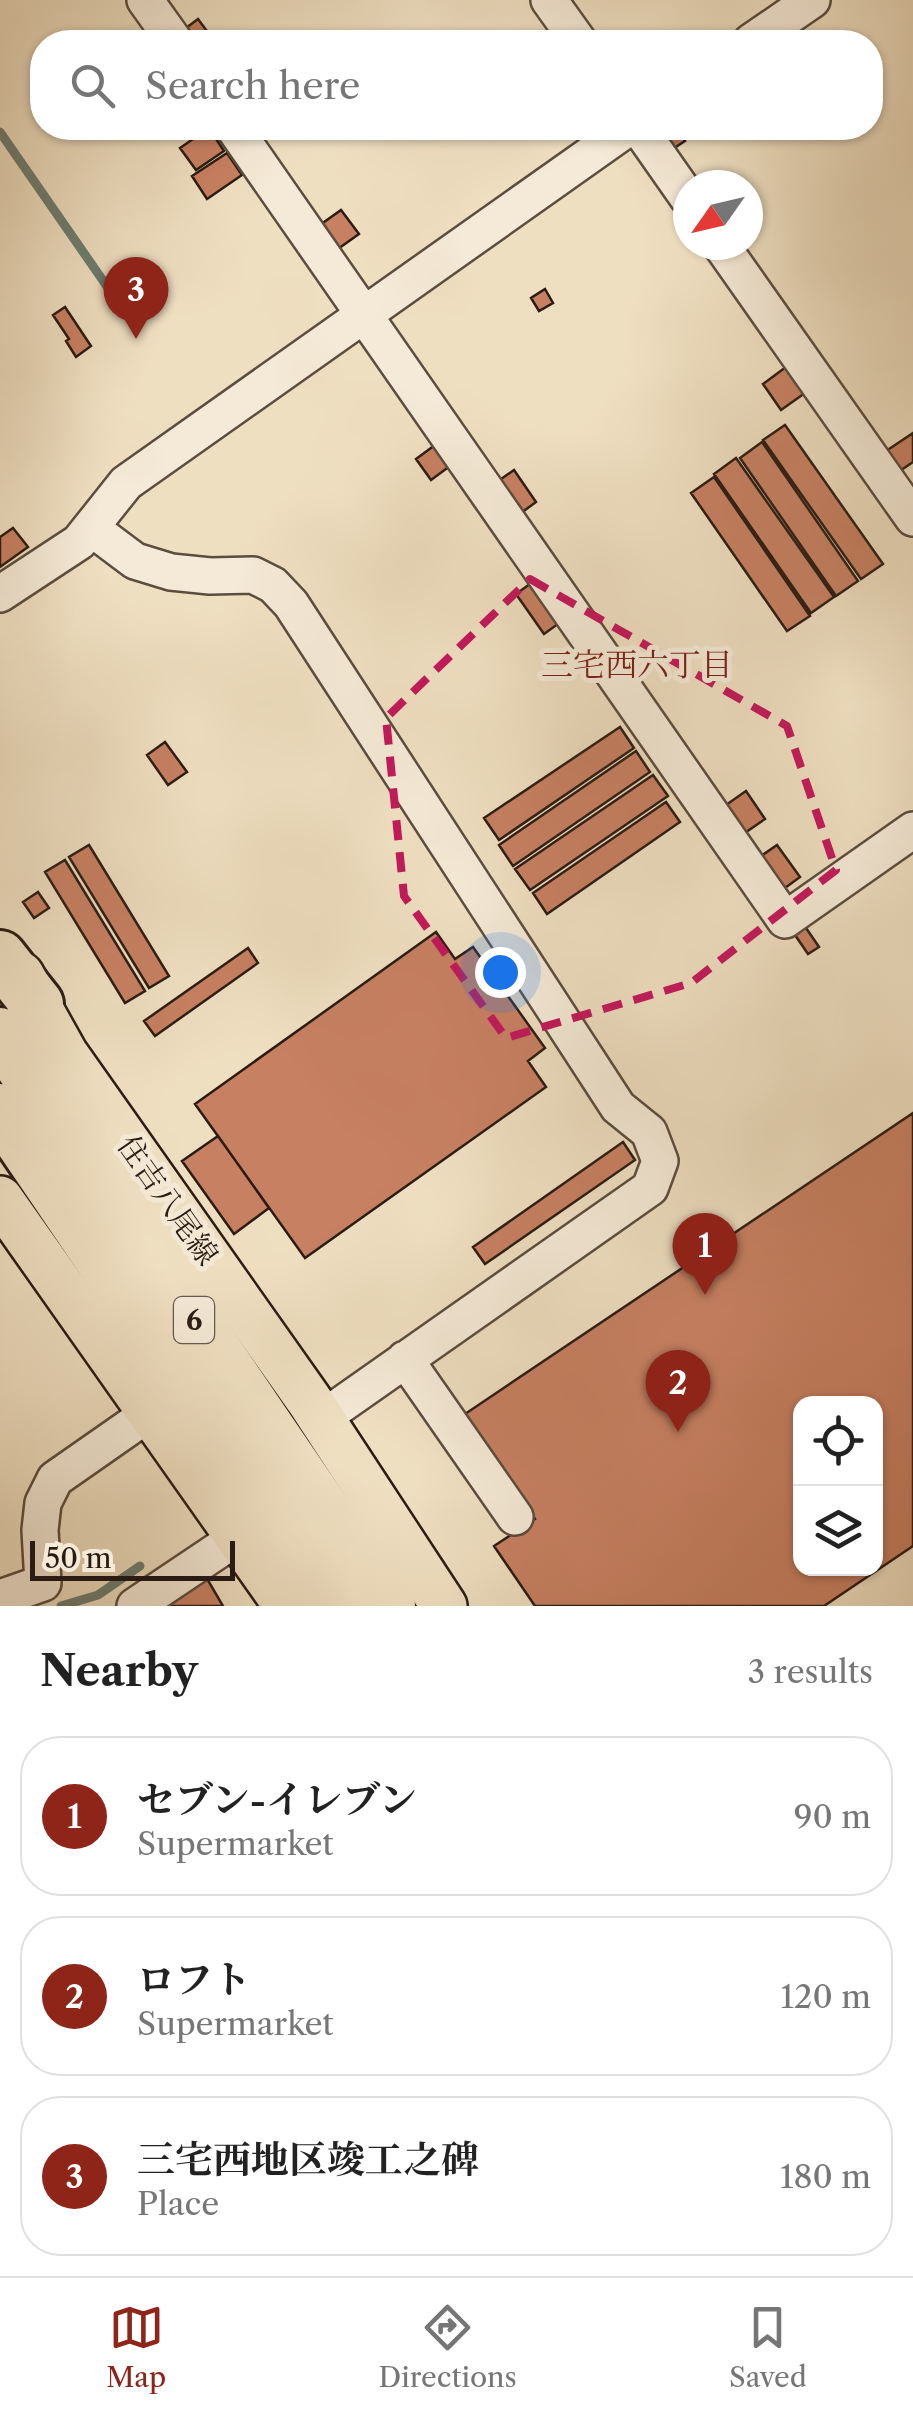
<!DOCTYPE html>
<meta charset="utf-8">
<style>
:root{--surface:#fff;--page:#f6f6f6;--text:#222;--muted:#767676;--line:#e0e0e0;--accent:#8f2418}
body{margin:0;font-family:"Libre Caslon Text","Noto Serif JP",serif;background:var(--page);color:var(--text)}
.controls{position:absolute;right:30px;bottom:30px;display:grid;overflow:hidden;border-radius:20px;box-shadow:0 2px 8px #0004}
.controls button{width:90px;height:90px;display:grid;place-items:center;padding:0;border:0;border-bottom:2px solid var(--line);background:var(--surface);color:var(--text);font:50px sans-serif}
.compass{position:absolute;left:673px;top:170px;width:90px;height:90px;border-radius:50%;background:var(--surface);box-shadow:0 2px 8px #0004;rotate:236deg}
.scale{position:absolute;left:30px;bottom:25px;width:205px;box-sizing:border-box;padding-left:10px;border:5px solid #2a1c14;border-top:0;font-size:28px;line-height:35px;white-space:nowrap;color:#2a1c14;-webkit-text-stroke:8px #f5ead7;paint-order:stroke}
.you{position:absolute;left:500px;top:972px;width:35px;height:35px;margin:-25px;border:8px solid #fff;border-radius:50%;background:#1a73e8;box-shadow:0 0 0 15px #1a73e833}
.badge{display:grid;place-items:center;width:65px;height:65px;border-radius:50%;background:var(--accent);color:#fff;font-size:32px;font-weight:700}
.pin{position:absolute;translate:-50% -82px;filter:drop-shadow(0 2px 5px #0008)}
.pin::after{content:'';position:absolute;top:52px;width:35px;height:30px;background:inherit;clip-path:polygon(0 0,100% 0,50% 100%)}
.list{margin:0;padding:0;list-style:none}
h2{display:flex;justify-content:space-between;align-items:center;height:130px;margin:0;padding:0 40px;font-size:42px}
h2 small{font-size:32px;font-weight:400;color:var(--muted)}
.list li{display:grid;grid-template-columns:65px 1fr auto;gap:30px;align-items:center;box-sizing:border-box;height:160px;margin:0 20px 20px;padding:0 20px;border:2px solid var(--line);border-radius:40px}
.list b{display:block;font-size:38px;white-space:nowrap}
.list p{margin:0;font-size:32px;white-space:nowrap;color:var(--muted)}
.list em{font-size:32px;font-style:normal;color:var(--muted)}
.icon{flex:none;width:55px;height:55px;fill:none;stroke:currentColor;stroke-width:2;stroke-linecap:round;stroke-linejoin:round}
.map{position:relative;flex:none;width:913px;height:1606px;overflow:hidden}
.search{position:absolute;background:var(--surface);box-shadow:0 2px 8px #0004;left:30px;right:30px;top:30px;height:110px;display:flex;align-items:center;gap:25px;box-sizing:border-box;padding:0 35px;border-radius:40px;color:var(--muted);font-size:38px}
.sheet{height:670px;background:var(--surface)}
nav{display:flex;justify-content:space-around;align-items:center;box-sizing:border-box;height:140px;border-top:2px solid var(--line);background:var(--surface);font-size:28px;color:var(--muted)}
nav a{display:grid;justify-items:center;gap:5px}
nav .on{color:var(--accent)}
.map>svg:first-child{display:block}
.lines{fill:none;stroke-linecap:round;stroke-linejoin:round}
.stream{stroke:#6d7d71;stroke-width:9}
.building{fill:#c78062;stroke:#2a1c14;stroke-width:2.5;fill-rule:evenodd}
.minor-casing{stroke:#5b4d3f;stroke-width:40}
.major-casing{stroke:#2a1c14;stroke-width:50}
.highway-casing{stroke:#2a1c14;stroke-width:58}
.minor{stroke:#f5ead7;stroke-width:35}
.major{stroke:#efdfc1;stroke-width:45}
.highway{stroke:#efdfc1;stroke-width:52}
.marked{fill:none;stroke:#c2185b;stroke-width:8;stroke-dasharray:20 12;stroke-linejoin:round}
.labels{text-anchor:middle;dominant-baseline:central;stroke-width:10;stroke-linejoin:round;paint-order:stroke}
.shield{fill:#f5ead7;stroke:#675a4e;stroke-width:2.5}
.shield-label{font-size:28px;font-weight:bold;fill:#2a1c14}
.street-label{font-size:30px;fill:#2a1c14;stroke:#f5ead7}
.neighbourhood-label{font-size:32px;fill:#7a1f14;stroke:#f5ead7}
</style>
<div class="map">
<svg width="913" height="1606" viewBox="0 0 913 1606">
<rect width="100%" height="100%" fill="#efdfc1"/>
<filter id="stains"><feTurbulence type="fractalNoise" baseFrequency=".002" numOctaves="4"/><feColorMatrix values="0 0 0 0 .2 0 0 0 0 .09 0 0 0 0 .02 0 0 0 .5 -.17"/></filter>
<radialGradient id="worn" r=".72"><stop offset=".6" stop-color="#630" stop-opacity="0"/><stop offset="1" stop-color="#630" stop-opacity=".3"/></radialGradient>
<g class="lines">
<path class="stream" d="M0 132 131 321
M61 1606 98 1595 140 1566"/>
</g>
<path class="building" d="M198 19 215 42H178L174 37Z
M209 128 224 151 196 170 180 148Z
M655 128H676L685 141 665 154Z
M227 153 242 175 207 199 192 176Z
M341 210 359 234 328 256 310 232Z
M545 289 553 303 539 311 531 298Z
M65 307 91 346 76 357 66 341 69 339 53 315Z
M786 367 805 393 781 410 763 384Z
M785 425 883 564 861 579 763 440Z
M913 433V462L888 479 874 459Z
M762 442 858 581 836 596 740 458Z
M435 445 450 466 431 480 416 459Z
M736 458 834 597 811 613 714 474Z
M514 470 536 502 513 519 491 486Z
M714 477 810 616 787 631 691 493Z
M13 528 28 547 0 567V537Z
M534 581 562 621 544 634 516 594Z
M620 727 634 748 499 840 484 818Z
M165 742 187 772 168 785 147 755Z
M636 751 650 772 513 866 499 845Z
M653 775 668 796 530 890 515 869Z
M746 791 765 819 736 839 716 812Z
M666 802 680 822 547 914 533 893Z
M89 845 169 976 149 988 69 857Z
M777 845 800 877 774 896 751 863Z
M65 860 145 991 125 1003 45 872Z
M38 892 49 908 34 918 23 902Z
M804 925 819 947 808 954 793 932Z
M436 932 455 959 473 947 545 1048 528 1061 546 1087 305 1258 195 1104Z
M248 948 258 963 155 1036 144 1021Z
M913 1113V1546L824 1606H535L494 1546 535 1519 465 1414ZM800 1404H876V1568H800Z
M218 1136 269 1208 234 1234 182 1161Z
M623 1142 635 1160 485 1264 473 1247Z
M206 1577 223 1606H156Z"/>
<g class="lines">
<g class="minor-casing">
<path id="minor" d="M145 0 175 42
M549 0 579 42
M751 42 812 0
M234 128 785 920 913 830
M639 128 688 198
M721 245 913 518
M91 528 135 561 171 572 210 576 253 575 273 585 291 604 618 1107 649 1132 660 1161 650 1188 321 1419
M0 594 79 542 126 483 628 128
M405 1359 515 1517
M0 1598 43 1583 40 1530 43 1503 55 1479 151 1412
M135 1606 238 1537"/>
</g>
<g class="major-casing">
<path id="major" d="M21 975 65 1054 309 1400 444 1606
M0 1199 287 1606"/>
</g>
<g class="highway-casing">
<path id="highway" d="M0 957 37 1004
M0 1034 389 1606
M0 1110 337 1606"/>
</g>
<use href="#minor" class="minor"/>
<use href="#major" class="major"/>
<use href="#highway" class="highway"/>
</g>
<path class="marked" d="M530 579 787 726 836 870 691 983 506 1038 404 896 386 718Z"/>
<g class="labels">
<rect class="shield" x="174" y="1297" width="40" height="46" rx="8"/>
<g class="shield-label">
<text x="194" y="1320">6</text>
</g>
<g class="street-label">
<text transform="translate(168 1200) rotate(55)">住吉八尾線</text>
</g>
<g class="neighbourhood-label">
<text x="637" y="664">三宅西六丁目</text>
</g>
</g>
<rect width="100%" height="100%" filter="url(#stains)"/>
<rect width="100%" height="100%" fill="url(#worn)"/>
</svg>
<div class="controls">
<button><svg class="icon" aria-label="locate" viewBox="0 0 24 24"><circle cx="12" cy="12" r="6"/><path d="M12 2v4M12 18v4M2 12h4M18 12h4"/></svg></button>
<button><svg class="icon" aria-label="layers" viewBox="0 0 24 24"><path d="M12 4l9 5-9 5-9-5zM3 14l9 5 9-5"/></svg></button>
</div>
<svg class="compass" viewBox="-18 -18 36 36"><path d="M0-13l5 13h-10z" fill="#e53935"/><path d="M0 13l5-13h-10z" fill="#767676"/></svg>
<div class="scale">50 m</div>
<div class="you"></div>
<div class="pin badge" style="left:705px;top:1295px">1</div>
<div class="pin badge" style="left:678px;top:1432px">2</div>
<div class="pin badge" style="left:136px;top:339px">3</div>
<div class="search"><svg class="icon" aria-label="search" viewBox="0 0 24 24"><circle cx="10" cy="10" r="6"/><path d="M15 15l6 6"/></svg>Search here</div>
</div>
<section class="sheet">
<h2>Nearby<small>3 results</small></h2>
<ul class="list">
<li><span class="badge">1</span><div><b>セブン-イレブン</b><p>Supermarket</p></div><em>90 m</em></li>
<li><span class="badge">2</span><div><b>ロフト</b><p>Supermarket</p></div><em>120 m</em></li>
<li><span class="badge">3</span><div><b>三宅西地区竣工之碑</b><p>Place</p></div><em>180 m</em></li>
</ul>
</section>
<nav>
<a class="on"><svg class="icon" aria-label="map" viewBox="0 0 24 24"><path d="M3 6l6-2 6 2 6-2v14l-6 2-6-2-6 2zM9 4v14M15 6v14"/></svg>Map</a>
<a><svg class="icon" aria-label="directions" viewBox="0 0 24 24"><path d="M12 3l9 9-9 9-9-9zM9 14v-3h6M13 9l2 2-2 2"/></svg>Directions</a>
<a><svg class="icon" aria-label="saved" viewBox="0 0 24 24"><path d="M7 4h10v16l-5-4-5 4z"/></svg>Saved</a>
</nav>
